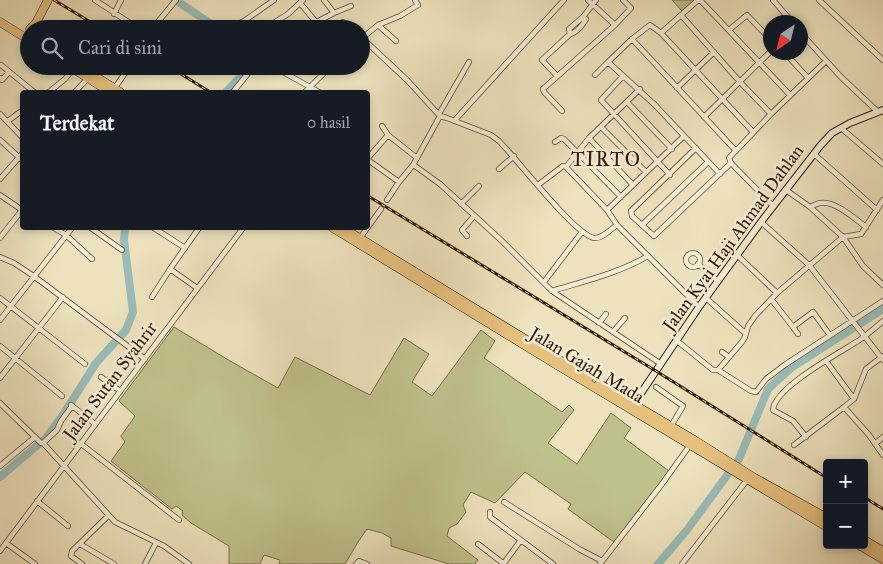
<!DOCTYPE html>
<html lang="id">
<meta charset="utf-8">
<style>
:root{--surface:#171b24;--page:#20242c;--text:#f1f3f6;--muted:#9ea1a6;--line:#363941}
body{margin:0;font-family:"IM FELL Great Primer",serif;background:var(--page);color:var(--text)}
.controls{position:absolute;right:15px;bottom:15px;display:grid;overflow:hidden;border-radius:5px;box-shadow:0 2px 8px #0003}
.controls button{width:45px;height:45px;display:grid;place-items:center;padding:0;border:0;border-bottom:1px solid var(--line);background:var(--surface);color:var(--text);font:25px sans-serif}
.compass{position:absolute;left:763px;top:15px;width:45px;height:45px;border-radius:50%;background:var(--surface);box-shadow:0 2px 8px #0003;rotate:215deg}
.list{margin:0;padding:0;list-style:none}
h2{display:flex;justify-content:space-between;align-items:center;height:65px;margin:0;padding:0 20px;font-size:21px}
h2 small{font-size:16px;font-weight:400;color:var(--muted)}
.icon{flex:none;width:28px;height:28px;fill:none;stroke:currentColor;stroke-width:2;stroke-linecap:round;stroke-linejoin:round}
.map{position:relative;flex:none;width:883px;height:564px;overflow:hidden}
.search{position:absolute;background:var(--surface);box-shadow:0 2px 8px #0003;left:20px;top:20px;width:350px;height:55px;display:flex;align-items:center;gap:12px;box-sizing:border-box;padding:0 18px;border-radius:28px;color:var(--muted);font-size:19px}
.panel{position:absolute;background:var(--surface);box-shadow:0 2px 8px #0003;left:20px;top:90px;width:350px;height:140px;border-radius:5px}
.map>svg:first-child{display:block}
.green{fill:#bfc18c;stroke:#786e4a}
.lines{fill:none;stroke-linecap:round;stroke-linejoin:round}
.river{stroke:#9abcb8;stroke-width:8}
.street-casing{stroke:#614c35;stroke-width:6}
.secondary-casing{stroke:#321a08;stroke-width:8}
.highway-casing{stroke:#321a08;stroke-width:9}
.street{stroke:#f3ecd4;stroke-width:4.5}
.secondary{stroke:#f3ecd4;stroke-width:6}
.highway{stroke:#e6c17e;stroke-width:8}
.rail-casing{stroke:#321a08;stroke-width:3}
.rail{stroke:#f3ecd4;stroke-width:1;stroke-dasharray:4;stroke-linecap:butt}
.labels{text-anchor:middle;dominant-baseline:central;stroke-width:5;stroke-linejoin:round;paint-order:stroke}
.street-label{font-size:18px;fill:#321a08;stroke:#f3ecd4}
.quarter-label{font-size:20px;letter-spacing:1px;fill:#321a08;stroke:#f3ecd4}
</style>
<div class="map">
<svg width="883" height="564" viewBox="0 0 883 564">
<rect width="100%" height="100%" fill="#ede2bd"/>
<filter id="stains"><feTurbulence type="fractalNoise" baseFrequency=".004" numOctaves="4"/><feColorMatrix values="0 0 0 0 .2 0 0 0 0 .09 0 0 0 0 .02 0 0 0 .5 -.17"/></filter>
<radialGradient id="worn" r=".72"><stop offset=".6" stop-color="#630" stop-opacity="0"/><stop offset="1" stop-color="#630" stop-opacity=".3"/></radialGradient>
<path class="green" d="M672 0H695L682 11Z
M174 327 230 361 278 388 295 357 370 395 404 338 429 354 412 382 432 396 481 330 495 341 484 358 562 412 569 405 574 410 548 443 577 464 611 413 631 428 624 438 669 471 614 542 568 509 571 504 525 472 495 503 471 492 463 505 466 512 457 524 449 528 447 536 478 560 475 564H449L391 546V538L382 533 367 529 358 542 345 564H279L280 560 264 555 260 564H229V546L191 523 182 515 183 511 176 506 172 509 111 461 125 442 121 436 135 416 119 401Z"/>
<g class="lines">
<path class="river" d="M175 0 207 21 216 29
M226 92 244 73 238 66
M0 477 46 438 63 415 96 363 126 330 133 312 124 240 125 228
M658 564 687 530 739 459 768 389 791 368 883 309"/>
<g class="street-casing">
<path id="street" d="M95 0 139 29
M324 0 334 13
M700 0 790 95
M773 0 792 22
M819 0 883 60
M300 3 316 22
M114 14 121 0
M681 15 740 82 771 114
M378 25 396 41
M615 25 631 8 623 0
M152 29 176 0
M228 29 244 21 274 0
M264 29 288 14 303 0
M303 29 334 13 351 6
M325 29 343 22 352 29
M729 30 747 15 770 39
M800 32 841 77 878 112
M661 33 698 0
M570 34 569 29 583 17 596 0
M361 37 407 80 440 116
M361 39 378 25 400 16 418 5 415 0
M632 39 736 151
M784 52 808 78
M1 65 34 92
M267 66 283 72 319 92
M283 72 290 66
M595 75 608 62
M557 76 542 60 570 34C576 33 583 25 586 19L583 17
M623 76 601 100 670 175
M0 78 2 80 9 72
M677 88 714 52
M114 89 130 66
M640 89 589 138 566 167 607 210 617 225 699 307
M49 92 65 79 73 69
M75 92 88 78
M233 92 254 66
M305 92 331 66
M627 102 672 149
M562 111 544 92 543 89 615 25 588 0
M0 114 22 137
M439 114 469 62
M704 117 770 52
M455 120 564 0
M8 121 20 112
M382 126 388 135 417 158
M601 127 646 172
M841 128 883 164
M589 138 633 185
M0 140 22 160
M555 142 561 138 564 139 621 197
M696 148 631 211 632 216 654 236 731 163
M814 154 877 210
M368 158 388 135
M368 160 399 182 413 165 415 166 440 184 502 241 552 291 661 364
M413 165 440 116 447 118 491 135 499 141C517 159 574 234 594 238 602 239 611 229 617 225
M499 169 514 156
M720 174 655 105 608 62 632 39 650 25 661 33 753 132
M0 179 22 154
M538 185 563 166H566
M0 195 22 210
M387 200 399 182
M883 200 861 234 843 237 863 266 883 285
M461 204 479 186
M773 206 731 163 729 158 771 114 826 61
M810 207C814 205 818 203 821 203 836 201 855 219 866 227
M607 210 684 136
M761 222 809 265 883 360
M642 225 708 162
M54 228 66 235 92 259
M91 228 122 250
M154 228 185 248
M467 236 462 230 474 216
M0 238 22 210
M360 238 381 209
M686 260a7 7 0 1 1 14 0a7 7 0 1 1-14 0Z
M0 257 14 263 35 277 145 359
M698 264 718 281
M544 282 582 232
M197 288 170 269 199 228
M552 291C585 281 619 273 648 256
M777 293 843 237 810 207 786 190
M152 297 170 269
M0 298 85 364
M706 298 745 333
M771 299 793 327 813 312 829 334
M0 320 72 228
M599 323 606 314
M793 327 798 334
M613 332 625 318
M676 340 713 370H718L751 391 756 392 766 379 786 364 883 301
M0 346 62 396
M722 352 729 357
M883 356 866 369 854 399 844 407 869 435 883 455
M826 361 854 399
M718 370 742 342 745 337 748 326 755 316 777 293 737 255
M101 377 120 391
M0 378 63 297
M656 387 683 406 671 426
M0 403 41 443H43L115 522 164 546 189 564
M71 405 95 424
M806 437 793 421 773 410C774 388 839 353 858 341 867 335 875 328 883 321
M43 443 57 430 61 421 72 406
M80 443 179 520
M875 444 883 437
M794 445 844 407
M0 466 35 437
M37 501 68 526
M504 502 579 549 602 561
M490 512V517L553 564
M6 543 35 564
M80 544 114 564
M478 544 504 564
M0 551 243 228
M504 563 521 540
M82 564 71 556 72 551 108 516
M145 564 156 543
M356 564 359 561 367 564
M600 564 662 484 690 445
M682 564 747 480"/>
</g>
<g class="secondary-casing">
<path id="secondary" d="M631 408 699 307 761 222 820 146 832 133 850 123 883 110"/>
</g>
<g class="highway-casing">
<path id="highway" d="M0 22 29 40
M30 29 36 23 48 0
M69 66 110 92
M79 66 120 92
M333 228 557 365 827 527
M343 228 589 378
M599 384 694 440 753 477 827 518
M864 540 883 551
M859 545 883 559"/>
</g>
<use href="#street" class="street"/>
<use href="#secondary" class="secondary"/>
<use href="#highway" class="highway"/>
<g class="rail-casing">
<path id="rail" d="M54 0 102 29
M168 66 210 92
M368 196 656 371 827 478
M864 497 883 509"/>
</g>
<use href="#rail" class="rail"/>
</g>
<g class="labels">
<g class="street-label">
<text transform="translate(733 238) rotate(-54)">Jalan Kyai Haji Ahmad Dahlan</text>
<text transform="translate(587 365) rotate(31)">Jalan Gajah Mada</text>
<text transform="translate(110 381) rotate(-53)">Jalan Sutan Syahrir</text>
</g>
<g class="quarter-label">
<text x="606" y="159">TIRTO</text>
</g>
</g>
<rect width="100%" height="100%" filter="url(#stains)"/>
<rect width="100%" height="100%" fill="url(#worn)"/>
</svg>
<div class="controls">
<button>+</button>
<button>−</button>
</div>
<svg class="compass" viewBox="-18 -18 36 36"><path d="M0-13l5 13h-10z" fill="#e53935"/><path d="M0 13l5-13h-10z" fill="#9ea1a6"/></svg>
<div class="search"><svg class="icon" aria-label="search" viewBox="0 0 24 24"><circle cx="10" cy="10" r="6"/><path d="M15 15l6 6"/></svg>Cari di sini</div>
<section class="panel">
<h2>Terdekat<small>0 hasil</small></h2>
<ul class="list">
</ul>
</section>
</div>
